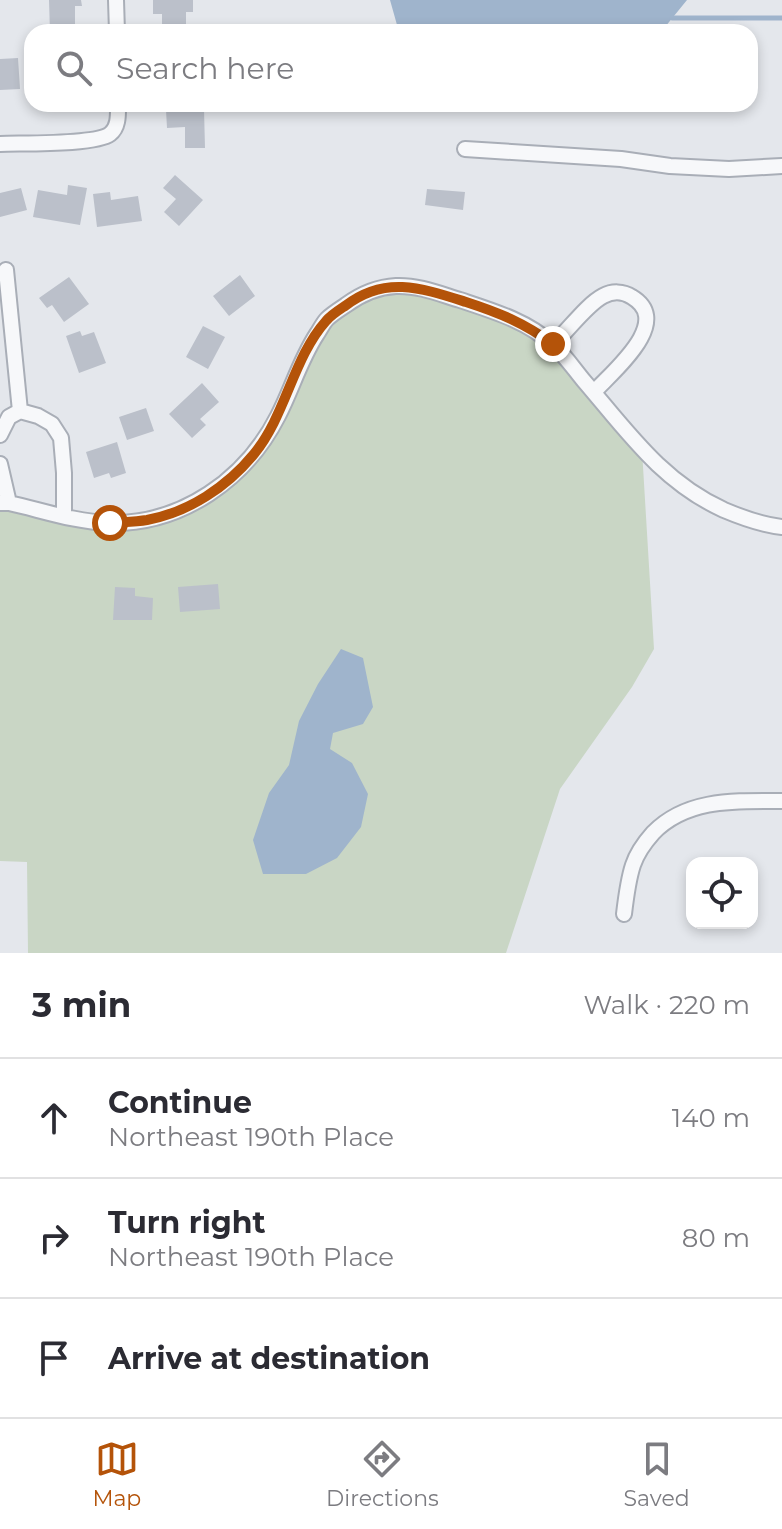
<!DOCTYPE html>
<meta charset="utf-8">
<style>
:root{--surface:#fff;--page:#f7f7f7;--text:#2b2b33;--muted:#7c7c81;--line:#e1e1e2;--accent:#b45309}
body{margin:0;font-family:Montserrat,sans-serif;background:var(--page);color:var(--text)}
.controls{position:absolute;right:24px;bottom:24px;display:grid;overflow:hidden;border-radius:16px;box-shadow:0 4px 12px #0003}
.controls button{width:72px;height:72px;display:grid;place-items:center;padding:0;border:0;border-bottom:2px solid var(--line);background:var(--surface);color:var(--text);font:40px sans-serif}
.stop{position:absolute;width:24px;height:24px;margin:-18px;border:6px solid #b45309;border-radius:50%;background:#fff}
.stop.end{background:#b45309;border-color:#fff;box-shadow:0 2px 8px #0008}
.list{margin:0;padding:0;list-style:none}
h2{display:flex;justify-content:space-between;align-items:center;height:104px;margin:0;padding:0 32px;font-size:34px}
h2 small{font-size:26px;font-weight:400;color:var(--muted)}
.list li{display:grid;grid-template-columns:52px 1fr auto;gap:24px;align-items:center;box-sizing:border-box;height:120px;padding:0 32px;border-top:2px solid var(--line)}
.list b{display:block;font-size:30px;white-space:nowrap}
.list p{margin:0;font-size:26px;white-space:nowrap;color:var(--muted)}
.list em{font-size:26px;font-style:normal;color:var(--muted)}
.icon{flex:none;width:44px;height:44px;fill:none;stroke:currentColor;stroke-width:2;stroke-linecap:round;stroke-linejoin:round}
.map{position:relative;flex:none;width:782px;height:953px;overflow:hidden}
.search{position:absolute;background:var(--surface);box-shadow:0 4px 12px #0003;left:24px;right:24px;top:24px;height:88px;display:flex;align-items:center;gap:20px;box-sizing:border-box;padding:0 28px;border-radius:24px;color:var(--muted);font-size:30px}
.sheet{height:464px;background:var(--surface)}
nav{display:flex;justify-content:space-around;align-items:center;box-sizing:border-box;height:112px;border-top:2px solid var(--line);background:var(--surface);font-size:22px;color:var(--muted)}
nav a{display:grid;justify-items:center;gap:4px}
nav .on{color:var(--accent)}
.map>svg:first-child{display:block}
.green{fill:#c9d6c5}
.water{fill:#9fb4cc}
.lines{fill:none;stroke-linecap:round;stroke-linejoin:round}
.stream{stroke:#9fb4cc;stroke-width:5}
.building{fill:#bbc0ca}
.street-casing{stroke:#a9aeb7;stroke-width:18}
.street{stroke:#f7f8fa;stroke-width:14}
.route{stroke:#b45309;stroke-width:10}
</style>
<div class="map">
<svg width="782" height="953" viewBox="0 0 782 953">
<rect width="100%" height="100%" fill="#e4e7ec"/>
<path class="green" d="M398 286 530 327 642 450 654 649 632 687 560 789 506 953H28L27 862 0 861V504L86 521 179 510 255 453 326 320Z"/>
<path class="water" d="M390 0H687L665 27 658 32H399Z
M341 649 363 658 373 707 363 724 333 733 330 749 352 763 368 794 361 827 337 858 306 874H263L253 840 269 793 289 765 299 721 318 684Z"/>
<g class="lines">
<path class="stream" d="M672 18H782"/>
</g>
<path class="building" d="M49 0H81L82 6H75V32H50Z
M153 0H193V12H186V32H162V14H153Z
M18 58 20 89 0 90V59Z
M204 109 205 148H185V127L167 128 166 110Z
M175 175 203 200 179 226 164 212 176 199 163 188Z
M68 185 87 188 80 225 33 217 38 190 67 195Z
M21 188 27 210 0 217V193Z
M427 189 465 192 463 210 425 205Z
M110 192 111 200 138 196 142 221 97 227 93 194Z
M240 275 255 296 229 316 213 296Z
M69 277 89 304 64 322 52 305 47 308 39 298Z
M203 326 225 337 208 369 186 357Z
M80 331 82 336 94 332 106 363 79 373 66 336Z
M202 383 219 402 200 419 206 425 192 438 169 414Z
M146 408 154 431 127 440 119 417Z
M117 442 126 473 111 478 109 473 94 478 86 452Z
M218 584 220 609 180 612 178 587Z
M115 587 135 588V596L153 598 152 620H113Z"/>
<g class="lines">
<g class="street-casing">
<path id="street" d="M116 0 117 32
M0 144C21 143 96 145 110 134 119 127 118 114 118 104
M465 149 621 159 670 166 729 169 782 166
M553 344C568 331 586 305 603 296 612 291 623 291 632 297 674 322 612 372 594 392
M20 411 38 416 52 424 61 438 64 473V515
M0 435 9 417 20 411 6 270
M0 464 9 503
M0 503H9C41 510 75 522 109 523 182 525 246 479 278 416 292 389 300 360 317 334 320 330 323 323 327 319 332 314 340 309 346 305 361 294 378 287 396 286 418 285 440 294 460 300 493 311 527 321 552 344 564 354 574 369 584 381 627 431 662 482 724 510 743 518 762 525 782 527
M624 914C626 897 628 880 633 865 637 853 645 842 653 833 687 798 736 801 782 801"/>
</g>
<use href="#street" class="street"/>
</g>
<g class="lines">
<path class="route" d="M110 523C122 522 135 522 147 520 189 512 227 487 254 454 286 415 293 358 326 321 331 315 339 310 345 306 385 275 422 288 466 302 500 313 524 323 553 344"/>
</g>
</svg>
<div class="controls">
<button><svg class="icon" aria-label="locate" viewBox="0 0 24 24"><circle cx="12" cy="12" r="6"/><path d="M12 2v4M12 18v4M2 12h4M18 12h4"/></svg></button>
</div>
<div class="stop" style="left:110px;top:523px"></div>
<div class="stop end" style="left:553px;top:344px"></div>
<div class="search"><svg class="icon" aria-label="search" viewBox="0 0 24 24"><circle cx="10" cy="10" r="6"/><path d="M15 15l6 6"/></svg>Search here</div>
</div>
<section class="sheet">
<h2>3 min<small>Walk · 220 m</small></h2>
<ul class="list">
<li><svg class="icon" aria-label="ahead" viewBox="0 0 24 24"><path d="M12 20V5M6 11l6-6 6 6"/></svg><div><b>Continue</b><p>Northeast 190th Place</p></div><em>140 m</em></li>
<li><svg class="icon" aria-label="right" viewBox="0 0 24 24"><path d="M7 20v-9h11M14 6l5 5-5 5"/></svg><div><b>Turn right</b><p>Northeast 190th Place</p></div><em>80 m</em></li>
<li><svg class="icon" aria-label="arrive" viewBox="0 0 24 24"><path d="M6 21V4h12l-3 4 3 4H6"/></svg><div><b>Arrive at destination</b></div></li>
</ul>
</section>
<nav>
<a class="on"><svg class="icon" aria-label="map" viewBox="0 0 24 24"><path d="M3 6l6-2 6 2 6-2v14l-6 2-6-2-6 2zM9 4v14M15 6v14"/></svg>Map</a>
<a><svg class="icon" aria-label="directions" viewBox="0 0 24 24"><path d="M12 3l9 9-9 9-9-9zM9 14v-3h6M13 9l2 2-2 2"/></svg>Directions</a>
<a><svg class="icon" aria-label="saved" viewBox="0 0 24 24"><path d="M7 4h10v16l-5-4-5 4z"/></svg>Saved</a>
</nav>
